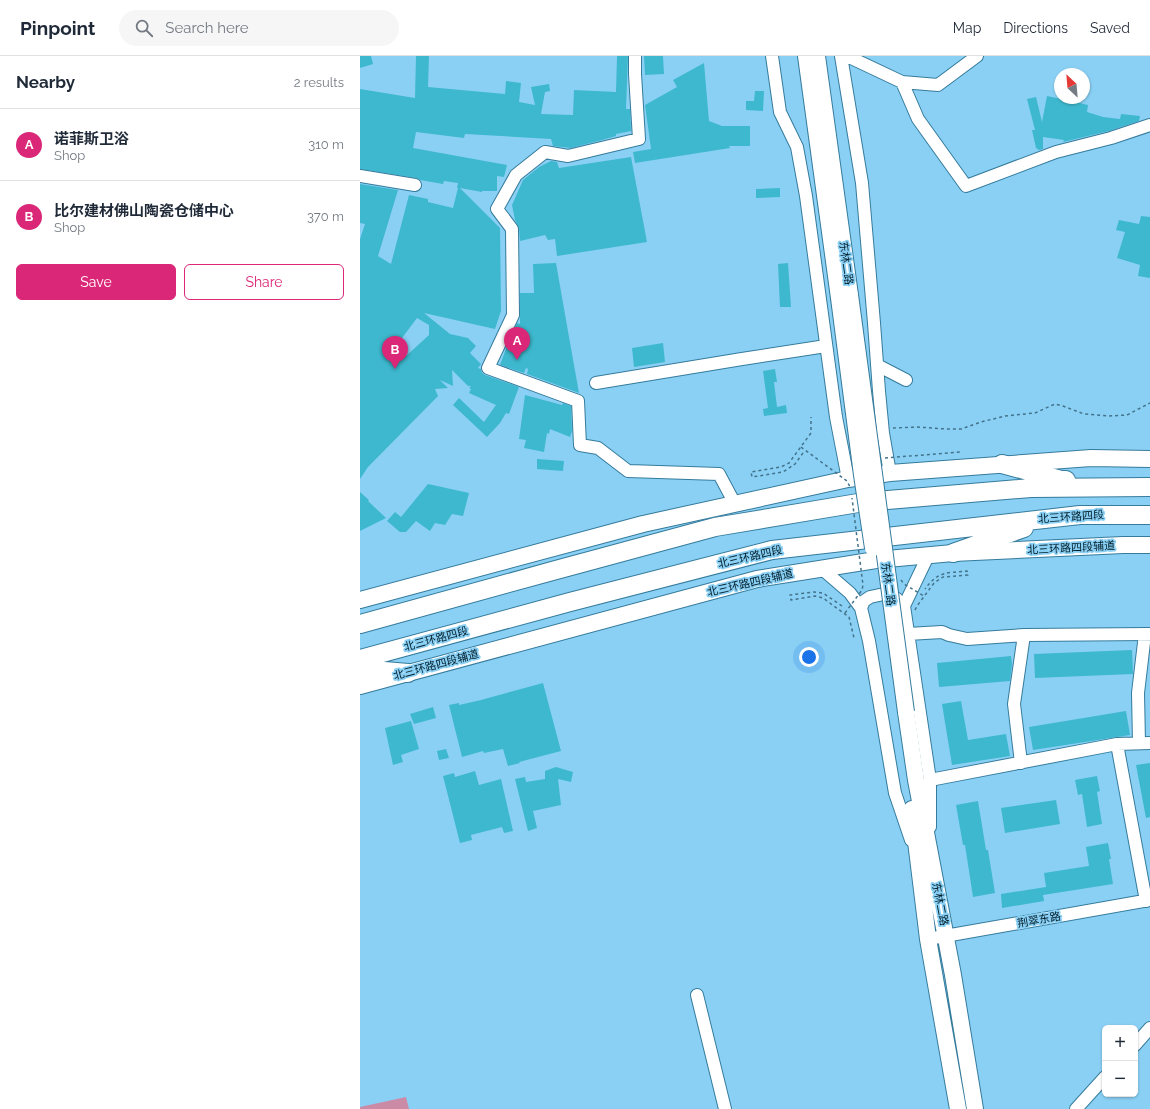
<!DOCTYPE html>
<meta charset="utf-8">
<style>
:root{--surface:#fff;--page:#f6f6f7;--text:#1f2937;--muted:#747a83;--line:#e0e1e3;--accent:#db2777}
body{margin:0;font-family:Raleway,"Noto Sans SC",sans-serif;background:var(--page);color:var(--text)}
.controls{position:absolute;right:12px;bottom:12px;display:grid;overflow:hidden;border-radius:6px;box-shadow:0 1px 3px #0004}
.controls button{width:36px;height:36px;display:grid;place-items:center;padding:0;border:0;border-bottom:1px solid var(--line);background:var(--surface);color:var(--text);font:20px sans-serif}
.compass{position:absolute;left:694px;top:12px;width:36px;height:36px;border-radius:50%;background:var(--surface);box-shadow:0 1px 3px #0004;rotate:334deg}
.you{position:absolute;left:449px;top:601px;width:14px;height:14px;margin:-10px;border:3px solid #fff;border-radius:50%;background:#1a73e8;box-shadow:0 0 0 6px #1a73e833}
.badge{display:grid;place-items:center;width:26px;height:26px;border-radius:50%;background:var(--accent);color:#fff;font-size:13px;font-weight:700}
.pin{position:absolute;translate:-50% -33px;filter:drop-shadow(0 1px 2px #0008)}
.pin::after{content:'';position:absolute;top:21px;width:14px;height:12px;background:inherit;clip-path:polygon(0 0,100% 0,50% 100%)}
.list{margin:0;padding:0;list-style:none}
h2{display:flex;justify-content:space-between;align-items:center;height:52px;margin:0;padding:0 16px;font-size:17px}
h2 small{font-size:13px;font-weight:400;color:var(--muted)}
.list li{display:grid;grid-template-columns:26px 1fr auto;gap:12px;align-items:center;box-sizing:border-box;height:72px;padding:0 16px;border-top:1px solid var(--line)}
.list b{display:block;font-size:15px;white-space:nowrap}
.list p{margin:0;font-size:13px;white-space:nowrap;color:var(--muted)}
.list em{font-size:13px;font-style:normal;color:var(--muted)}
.actions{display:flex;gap:8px;padding:12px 16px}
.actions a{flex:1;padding:9px 0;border:1px solid var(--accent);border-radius:6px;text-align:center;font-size:14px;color:var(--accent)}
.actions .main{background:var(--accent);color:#fff}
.icon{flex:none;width:22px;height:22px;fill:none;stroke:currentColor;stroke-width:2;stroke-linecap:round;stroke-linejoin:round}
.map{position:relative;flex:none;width:790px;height:1053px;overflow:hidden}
header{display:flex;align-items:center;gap:24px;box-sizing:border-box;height:56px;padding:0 20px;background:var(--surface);border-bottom:1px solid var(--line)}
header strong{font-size:19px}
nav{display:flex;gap:22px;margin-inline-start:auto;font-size:14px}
.search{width:280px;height:36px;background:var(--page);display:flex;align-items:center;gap:10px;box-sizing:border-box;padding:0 14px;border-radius:22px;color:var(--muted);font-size:15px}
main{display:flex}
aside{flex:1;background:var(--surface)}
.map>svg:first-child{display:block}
.green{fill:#cb8ba7}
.building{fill:#3eb8ce;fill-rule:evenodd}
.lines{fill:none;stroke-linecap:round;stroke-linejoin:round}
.minor-casing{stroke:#357b9c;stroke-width:14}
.major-casing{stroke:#357b9c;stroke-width:18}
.highway-casing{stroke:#357b9c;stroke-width:20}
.path{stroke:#43738b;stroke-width:1.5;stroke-dasharray:3 3;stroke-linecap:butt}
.minor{stroke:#fff;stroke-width:12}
.major{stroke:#fff;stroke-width:16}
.highway{stroke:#fff;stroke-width:18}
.major-bridge-casing{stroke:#357b9c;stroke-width:18;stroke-linecap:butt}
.path-bridge{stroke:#43738b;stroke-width:1.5;stroke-dasharray:3 3;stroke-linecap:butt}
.major-bridge{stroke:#fff;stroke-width:16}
.labels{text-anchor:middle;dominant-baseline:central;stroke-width:3.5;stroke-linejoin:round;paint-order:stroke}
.street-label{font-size:11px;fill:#011d2a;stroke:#8ad0f4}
</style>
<header>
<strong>Pinpoint</strong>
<div class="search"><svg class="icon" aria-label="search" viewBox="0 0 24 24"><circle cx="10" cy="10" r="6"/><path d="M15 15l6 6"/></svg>Search here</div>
<nav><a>Map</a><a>Directions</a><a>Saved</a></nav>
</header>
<main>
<aside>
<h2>Nearby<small>2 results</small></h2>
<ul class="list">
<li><span class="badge">A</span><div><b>诺菲斯卫浴</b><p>Shop</p></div><em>310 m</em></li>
<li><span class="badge">B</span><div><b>比尔建材佛山陶瓷仓储中心</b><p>Shop</p></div><em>370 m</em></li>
</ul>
<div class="actions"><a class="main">Save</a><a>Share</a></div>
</aside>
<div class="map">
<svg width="790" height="1053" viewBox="0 0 790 1053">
<rect width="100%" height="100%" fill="#8ad0f4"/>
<path class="green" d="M46 1041 49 1053H0V1051Z"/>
<path class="building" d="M0 0H11L13 8 0 12Z
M56 0H69L68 31 145 38 146 25 161 27 159 46 175 49 171 31 189 28 190 35 185 36 181 58 213 59 214 34 256 36 257 0H268L266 53H270L271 75 256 78V80L242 84 211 92 193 90 191 83 105 78 104 82 56 76 53 92 147 109 144 121 137 120V135H122V136L100 132 140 172 141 255 135 273 64 257 90 278 108 282 116 290 110 297 121 308 118 312 121 313 122 317 125 319 159 331 149 358 146 357 140 367 127 381 93 349 99 342 124 366 136 349 109 337 111 333 109 332 111 330H108L92 314 93 330 80 324 88 332 75 333 78 340 8 411 0 423V183L5 168 0 167V128L38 134 18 200 31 208 49 139 68 143V146L93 152 98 132H97L98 127 84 125 83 128 60 124 56 122 0 113V33L55 42ZM57 262 69 269V279L46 300 42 294 36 290Z
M284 0H303L304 18 285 19Z
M344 7 349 65 362 70H390V90H369L370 92 275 107 273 96 291 93 285 49 317 31 313 24Z
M395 35H404L403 55 386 54V45H394Z
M687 40 706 44 728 49 727 56 743 61 760 63 761 58 780 60 779 65 749 75 703 86 704 84 683 81V93L679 94 676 92 672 74H675L667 43 676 41 682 66Z
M271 101 287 186 197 200 195 183 188 184 185 179 160 185 159 172 155 164 152 149 163 124 179 111 191 105 197 106 199 112Z
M420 132V141L396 142V133Z
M781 160 790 161V222L778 220 780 209 757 202 765 176 756 174 759 164 779 168Z
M196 207 209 281 219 337 167 318 168 313 166 312 164 317 140 309 147 290 148 288H150L153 276 157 267 160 268V237H174L173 208Z
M428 207 431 251H420L418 208Z
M303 287 305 306 274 311 272 292Z
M415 313 417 326H414L417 351 426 349 427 357 404 360 403 353 408 352 403 315Z
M165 339 202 349 203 347 211 350 212 375 210 381 190 373 189 378 187 377 184 396 164 392 166 384 159 383Z
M177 403 204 405 203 415 177 413Z
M68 428 109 437 103 460 92 458 85 469 75 467 70 475 56 465 46 476H40L27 465 35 456 41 461Z
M0 436 9 444 8 445 26 462 0 475Z
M772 594 773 618 675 622 674 598Z
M651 600 652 608 650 625 579 631 577 607Z
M183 627 201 695 159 706 160 707 148 710 143 693 124 697 123 695 102 701 89 649 99 647V649L121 644Z
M601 645 608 684 646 678 650 700 592 709 582 648Z
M73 651 76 662 54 668 50 658Z
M766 655 770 679 673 694 669 671Z
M51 665 59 693 41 699 43 706 33 709 25 672Z
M86 693 89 702 79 704 77 695Z
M790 707V761L786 762 776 709Z
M196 711 213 716 211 726 198 723 201 749 173 755 177 772 168 775 155 723 165 721 166 726 185 723V715Z
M115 715 119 729 141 723 153 775 144 777 142 771 111 779 112 784 100 787 83 720 94 717 95 721Z
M737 720 740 735 737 736 742 768 727 771 722 738 718 739 715 724Z
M696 744 700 768 645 777 641 752Z
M618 745 626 794H628L635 837 613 841 605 789H603L596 749Z
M748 787 751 803H749L753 828 683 839 684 845 642 852 641 838 686 831 684 817 729 810 726 791Z"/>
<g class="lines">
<g class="minor-casing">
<path id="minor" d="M275 0V18L279 83 208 100 185 96 156 119 137 153 152 173 153 259 128 312 218 345 220 389 238 392 268 415 359 418 375 448
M412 0 420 56 437 91 446 140 476 361 488 423
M481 0 502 127 514 267 519 335 523 377 530 417
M487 0 542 26 578 29 617 0
M542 26 558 63 606 130 696 96 751 82 790 69
M0 120 55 129
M517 309 546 324
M236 327 382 303 466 290
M568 500 544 550 570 724V771
M461 512 490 537 501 552 509 585 535 737 551 784
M501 552 504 545 510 541 524 538 531 539 537 543
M548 578 582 576 589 579 607 583 664 579
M779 687 778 637 785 578
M757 688 790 687
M661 707 654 648 664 579 790 578
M570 724 757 688 786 845
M568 883 790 844
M337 939 365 1053
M775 989 790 972
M716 1053 745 1021"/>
</g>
<g class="major-casing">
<path id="major" d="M446 0 479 242
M457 0 490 239
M0 544 283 468 488 423 530 417 731 402 790 403
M0 630 397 523 516 504 593 497 763 489H790
M546 656 556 724 593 919 615 1053
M552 753 568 883 598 1053"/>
</g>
<g class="highway-casing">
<path id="highway" d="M642 408 701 424H706
M593 497 664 472
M0 568 196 514 355 471 504 446 671 432 790 431
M0 603 210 546 412 494 720 459H790
M0 613 48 617"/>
</g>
<path class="path" d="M533 372 557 371 586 373H601L621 366 645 360 675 357 695 348 703 350 724 358 748 360 767 359 790 347
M443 397 435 408 423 416 392 421 391 416 421 411 429 407 451 377V361
M482 550 463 537 454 536 430 539 431 544 455 540 463 542 489 561 494 582
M555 554 557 550 574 527 583 521 608 519 607 515C587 517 578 515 565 533"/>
<use href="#minor" class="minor"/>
<use href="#major" class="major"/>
<use href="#highway" class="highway"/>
<g class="major-bridge-casing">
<path id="major-bridge" d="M490 239 546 656
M479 242 502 419 513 492"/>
</g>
<path class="path-bridge" d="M441 391 487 425 490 431
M525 402 601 396
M541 524 544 528 564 540
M485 557 502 534 503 529 492 442"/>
<use href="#major-bridge" class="major-bridge"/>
</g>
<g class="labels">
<g class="street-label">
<text transform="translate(486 207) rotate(82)">东林二路</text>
<text transform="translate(711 461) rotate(-4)">北三环路四段</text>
<text transform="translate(711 492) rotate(-3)">北三环路四段辅道</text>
<text transform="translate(390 501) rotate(-13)">北三环路四段</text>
<text transform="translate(390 527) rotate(-13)">北三环路四段辅道</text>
<text transform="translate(528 528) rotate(82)">东林二路</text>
<text transform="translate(76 583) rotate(-15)">北三环路四段</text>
<text transform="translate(76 609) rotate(-15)">北三环路四段辅道</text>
<text transform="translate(580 848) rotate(79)">东林二路</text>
<text transform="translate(679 864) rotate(-10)">荆翠东路</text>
</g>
</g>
</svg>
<div class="controls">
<button>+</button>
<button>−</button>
</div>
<svg class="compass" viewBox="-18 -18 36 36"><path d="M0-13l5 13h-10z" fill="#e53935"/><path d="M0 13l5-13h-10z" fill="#747a83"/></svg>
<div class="you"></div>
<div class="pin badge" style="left:157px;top:304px">A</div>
<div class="pin badge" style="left:35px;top:313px">B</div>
</div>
</main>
